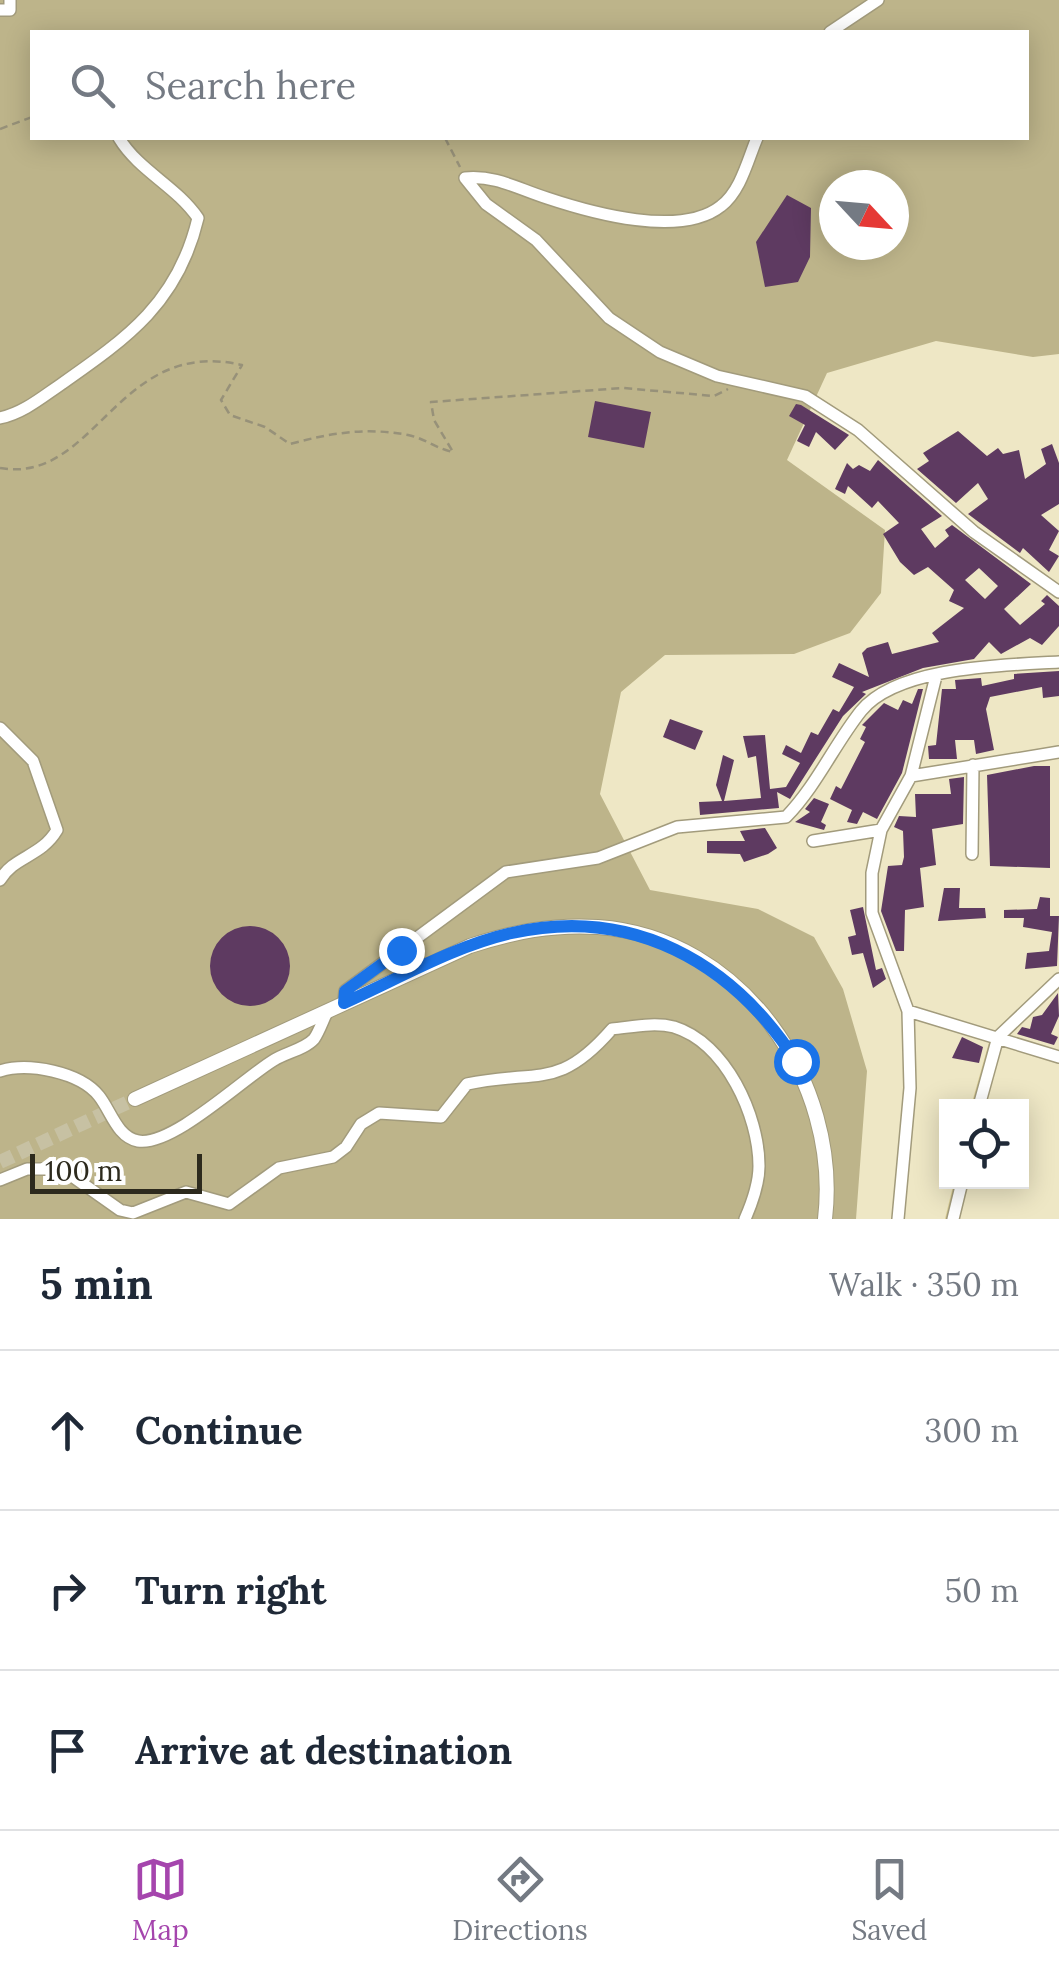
<!DOCTYPE html>
<meta charset="utf-8">
<style>
:root{--surface:#fff;--page:#f2f2f3;--text:#1f2937;--muted:#747a83;--line:#e0e1e3;--accent:#a545ad}
body{margin:0;font-family:Lora,serif;background:var(--page);color:var(--text)}
.controls{position:absolute;right:30px;bottom:30px;display:grid;overflow:hidden;border-radius:0px;box-shadow:0 5px 25px #0003}
.controls button{width:90px;height:90px;display:grid;place-items:center;padding:0;border:0;border-bottom:2px solid var(--line);background:var(--surface);color:var(--text);font:50px sans-serif}
.compass{position:absolute;left:819px;top:170px;width:90px;height:90px;border-radius:50%;background:var(--surface);box-shadow:0 5px 25px #0003;rotate:116deg}
.scale{position:absolute;left:30px;bottom:25px;width:172px;box-sizing:border-box;padding-left:10px;border:5px solid #2d2a1d;border-top:0;font-size:28px;line-height:35px;white-space:nowrap;color:#2d2a1d;-webkit-text-stroke:8px #fff;paint-order:stroke}
.stop{position:absolute;width:30px;height:30px;margin:-22px;border:8px solid #1a73e8;border-radius:50%;background:#fff}
.stop.end{background:#1a73e8;border-color:#fff;box-shadow:0 2px 10px #0008}
.list{margin:0;padding:0;list-style:none}
h2{display:flex;justify-content:space-between;align-items:center;height:130px;margin:0;padding:0 40px;font-size:42px}
h2 small{font-size:32px;font-weight:400;color:var(--muted)}
.list li{display:grid;grid-template-columns:65px 1fr auto;gap:30px;align-items:center;box-sizing:border-box;height:160px;padding:0 40px;border-top:2px solid var(--line)}
.list b{display:block;font-size:38px;white-space:nowrap}
.list em{font-size:32px;font-style:normal;color:var(--muted)}
.icon{flex:none;width:55px;height:55px;fill:none;stroke:currentColor;stroke-width:2;stroke-linecap:round;stroke-linejoin:round}
.map{position:relative;flex:none;width:1059px;height:1219px;overflow:hidden}
.search{position:absolute;background:var(--surface);box-shadow:0 5px 25px #0003;left:30px;right:30px;top:30px;height:110px;display:flex;align-items:center;gap:25px;box-sizing:border-box;padding:0 35px;border-radius:0px;color:var(--muted);font-size:38px}
.sheet{height:610px;background:var(--surface)}
nav{display:flex;justify-content:space-around;align-items:center;box-sizing:border-box;height:140px;border-top:2px solid var(--line);background:var(--surface);font-size:28px;color:var(--muted)}
nav a{display:grid;justify-items:center;gap:5px}
nav .on{color:var(--accent)}
.map>svg:first-child{display:block}
.green{fill:#bdb48a;fill-rule:evenodd}
.lines{fill:none;stroke-linecap:round;stroke-linejoin:round}
.stream{stroke:#dbce94;stroke-width:4}
.building{fill:#5e3a61;fill-rule:evenodd}
.tertiary-tunnel{stroke:#c7c1a3;stroke-width:14;stroke-dasharray:14 7;stroke-linecap:butt}
.minor-casing{stroke:#a29b7c;stroke-width:14}
.tertiary-casing{stroke:#a29b7c;stroke-width:16}
.path{stroke:#979179;stroke-width:2.5;stroke-dasharray:8 5;stroke-linecap:butt}
.minor{stroke:#fff;stroke-width:11}
.tertiary{stroke:#fff;stroke-width:14}
.route{stroke:#1a73e8;stroke-width:12}
</style>
<div class="map">
<svg width="1059" height="1219" viewBox="0 0 1059 1219">
<rect width="100%" height="100%" fill="#eee7c5"/>
<path class="green" d="M0 0H1059V354L1033 357 936 341 827 373 787 460 885 530 881 593 850 633 794 654 665 655 621 692 600 794 650 890 758 909 814 937 843 989 867 1071 856 1219H0ZM32 32H1026V138H32ZM834 185H894V245H834Z"/>
<g class="lines">
<path class="stream" d="M973 1106 992 1039
M947 1219 956 1182"/>
</g>
<path class="building" d="M787 195 811 208 810 257 798 282 765 287 756 242Z
M595 401 651 412 644 448 588 437Z
M796 404 801 405 849 435 835 450 816 432 809 447 797 441 805 425 789 416Z
M958 431 987 456 998 448 1003 454 1019 450 1025 479 1046 464 1041 449 1052 444 1059 463V504L1041 515 1059 531 1049 550 1059 556 1049 572 1023 548 1020 553 968 514 988 499 978 483 956 503 917 469 929 461 923 453Z
M878 460 942 516 921 529 935 548 949 536 945 530 952 525 1031 584 1004 609 1020 625 1045 604 1041 601 1047 595 1059 606V626L1042 645 1030 638 1001 654 989 642 974 659 923 668 862 692 866 694 843 716 790 799 777 792 779 808 700 815 699 802 722 801 716 785 723 755 734 760 724 801 761 798 756 756 748 758 743 736 765 735 770 789 786 787 800 763 782 754 786 745 801 753 811 732 818 735 833 709 839 712 854 687 832 677 839 663 869 677 862 653 867 648 888 642 892 654 939 642 932 633 964 608 949 601 954 590 928 567 914 575 900 562 883 534 899 523 878 501 872 508 848 486 845 494 835 489 847 463 853 469 859 465 870 471ZM979 568 998 586 985 599 965 580Z
M1059 671V696L1043 698 1042 687 990 697 986 709 994 750 976 754 974 740H955L957 759H929L928 746 936 745 942 689H956L955 680 981 678 982 686 1014 679V674Z
M918 689H923L902 773 877 819 863 812 857 824 847 822 852 810 830 799 836 786 841 789 865 742 860 739 866 727 862 725 884 703 898 710 903 700 912 704Z
M670 719 703 731 695 750 663 737Z
M1034 766H1050V868L990 866 987 775Z
M964 777 963 824 932 829 936 865 920 868 924 907 905 910 904 951H896L881 911 888 866 902 865 904 857 903 831 894 827 899 816 916 817 915 794H951L949 779Z
M814 798 829 804 821 822 826 825 824 830 795 822 810 812 805 809Z
M765 828 777 848 768 854 744 862 740 854 707 853V841H745L740 831Z
M944 888H960L959 908H985L986 918 938 921Z
M1040 897 1050 898V916H1059L1057 966 1025 969 1027 953 1049 951 1052 932 1023 927 1024 918H1004V910L1037 909Z
M863 907 876 970 882 968 886 979 873 988 863 953 852 955 848 937 856 935 850 910Z
M210 966a40 40 0 1 1 80 0a40 40 0 1 1-80 0Z
M1058 993 1059 1016 1051 1034 1058 1037 1054 1045 1017 1034 1022 1027 1030 1029 1033 1017 1042 1015Z
M962 1037 983 1047 979 1063 952 1058Z"/>
<g class="lines">
<path class="tertiary-tunnel" d="M0 1162 135 1099"/>
<g class="minor-casing">
<path id="minor" d="M0 10H10V0
M830 32 878 0
M465 178 486 204 536 240 609 318 660 352 717 376 805 396 858 430 974 532 1059 592
M465 178C496 175 518 189 547 198 592 213 681 238 721 206 741 191 748 159 757 138
M0 418C23 413 41 398 60 385 127 338 178 303 198 218 176 186 139 171 119 138
M0 728 33 761 57 830C41 857 14 856 0 880
M911 776 1059 752
M813 841 881 830
M972 854 973 765
M344 1003 345 991 506 872 598 858 677 827 786 817C817 785 834 745 861 711 897 666 1007 665 1059 662
M908 1011 1059 1057
M0 1071C28 1062 80 1072 99 1096 111 1111 117 1137 138 1141 172 1147 244 1078 274 1060 285 1053 305 1049 314 1039 319 1032 323 1020 327 1012
M979 1106 998 1037 1059 979
M0 1180 27 1169H62L120 1210 133 1213 186 1192 229 1204 279 1168 333 1157 346 1147 361 1124 379 1113 441 1117 467 1084C538 1069 558 1091 612 1029 632 1027 654 1022 674 1027 726 1043 759 1116 759 1166 759 1184 752 1203 745 1219
M898 1219 910 1088 908 1011 872 913V873L881 830 911 776 936 676
M953 1219 962 1182"/>
</g>
<g class="tertiary-casing">
<path id="tertiary" d="M135 1099 470 946C513 932 553 924 598 927 742 937 841 1082 825 1219"/>
</g>
<path class="path" d="M92 32H111
M0 129 32 117
M445 138 460 167
M0 468C96 485 117 336 242 365L221 400 230 415 265 427 290 444C331 433 366 427 408 435 424 438 437 449 453 452L434 420 431 402 623 388 714 396 728 389"/>
<use href="#minor" class="minor"/>
<use href="#tertiary" class="tertiary"/>
</g>
<g class="lines">
<path class="route" d="M401 950 345 991 344 1003C398 979 454 946 512 933 632 906 732 962 796 1061"/>
</g>
</svg>
<div class="controls">
<button><svg class="icon" aria-label="locate" viewBox="0 0 24 24"><circle cx="12" cy="12" r="6"/><path d="M12 2v4M12 18v4M2 12h4M18 12h4"/></svg></button>
</div>
<svg class="compass" viewBox="-18 -18 36 36"><path d="M0-13l5 13h-10z" fill="#e53935"/><path d="M0 13l5-13h-10z" fill="#747a83"/></svg>
<div class="scale">100 m</div>
<div class="stop" style="left:796px;top:1061px"></div>
<div class="stop end" style="left:401px;top:950px"></div>
<div class="search"><svg class="icon" aria-label="search" viewBox="0 0 24 24"><circle cx="10" cy="10" r="6"/><path d="M15 15l6 6"/></svg>Search here</div>
</div>
<section class="sheet">
<h2>5 min<small>Walk · 350 m</small></h2>
<ul class="list">
<li><svg class="icon" aria-label="ahead" viewBox="0 0 24 24"><path d="M12 20V5M6 11l6-6 6 6"/></svg><div><b>Continue</b></div><em>300 m</em></li>
<li><svg class="icon" aria-label="right" viewBox="0 0 24 24"><path d="M7 20v-9h11M14 6l5 5-5 5"/></svg><div><b>Turn right</b></div><em>50 m</em></li>
<li><svg class="icon" aria-label="arrive" viewBox="0 0 24 24"><path d="M6 21V4h12l-3 4 3 4H6"/></svg><div><b>Arrive at destination</b></div></li>
</ul>
</section>
<nav>
<a class="on"><svg class="icon" aria-label="map" viewBox="0 0 24 24"><path d="M3 6l6-2 6 2 6-2v14l-6 2-6-2-6 2zM9 4v14M15 6v14"/></svg>Map</a>
<a><svg class="icon" aria-label="directions" viewBox="0 0 24 24"><path d="M12 3l9 9-9 9-9-9zM9 14v-3h6M13 9l2 2-2 2"/></svg>Directions</a>
<a><svg class="icon" aria-label="saved" viewBox="0 0 24 24"><path d="M7 4h10v16l-5-4-5 4z"/></svg>Saved</a>
</nav>
